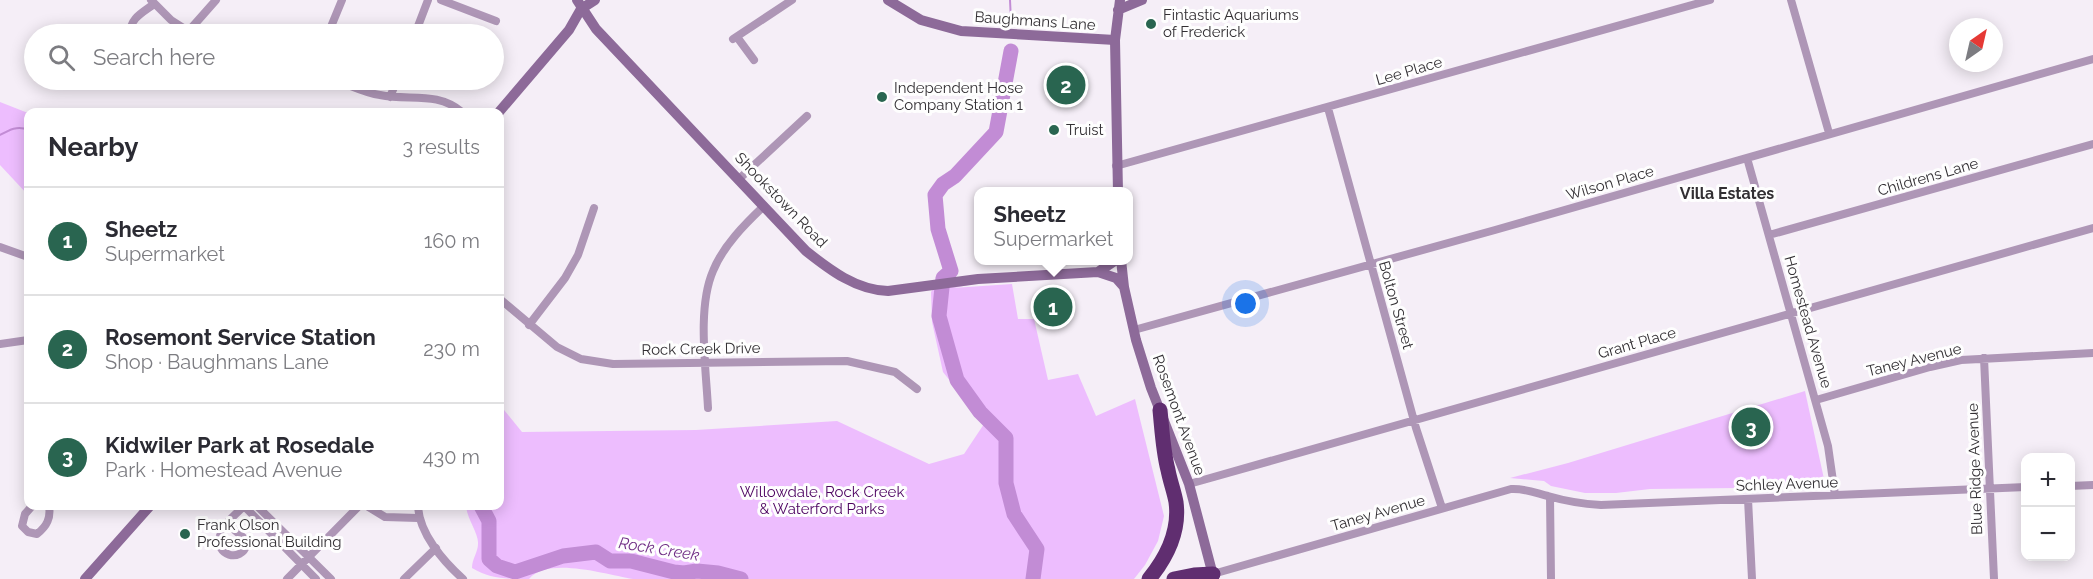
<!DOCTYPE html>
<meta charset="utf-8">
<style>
:root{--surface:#fff;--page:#f7f7f7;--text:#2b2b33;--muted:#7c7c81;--line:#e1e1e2;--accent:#296550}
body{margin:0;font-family:Raleway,sans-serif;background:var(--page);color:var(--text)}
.controls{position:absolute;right:18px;bottom:18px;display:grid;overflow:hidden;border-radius:12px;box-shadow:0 3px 15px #0003}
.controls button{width:54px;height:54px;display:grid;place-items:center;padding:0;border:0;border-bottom:2px solid var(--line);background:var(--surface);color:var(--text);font:30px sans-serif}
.compass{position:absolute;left:1949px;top:18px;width:54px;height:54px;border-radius:50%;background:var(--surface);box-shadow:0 3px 15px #0003;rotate:34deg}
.you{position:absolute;left:1246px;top:304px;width:21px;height:21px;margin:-15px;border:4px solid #fff;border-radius:50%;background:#1a73e8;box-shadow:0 0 0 9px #1a73e833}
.badge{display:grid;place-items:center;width:39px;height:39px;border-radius:50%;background:var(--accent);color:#fff;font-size:20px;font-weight:700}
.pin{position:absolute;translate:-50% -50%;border:3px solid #fff;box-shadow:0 2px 6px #0006}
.popup{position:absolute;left:974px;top:187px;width:159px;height:78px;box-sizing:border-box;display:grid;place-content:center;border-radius:12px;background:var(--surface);filter:drop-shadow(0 2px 4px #0005);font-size:20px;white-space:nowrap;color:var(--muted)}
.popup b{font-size:22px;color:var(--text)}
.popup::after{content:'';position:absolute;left:50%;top:100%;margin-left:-12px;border:12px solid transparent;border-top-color:var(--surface)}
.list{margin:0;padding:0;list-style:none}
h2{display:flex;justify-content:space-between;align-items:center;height:78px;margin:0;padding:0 24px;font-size:26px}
h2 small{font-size:20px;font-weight:400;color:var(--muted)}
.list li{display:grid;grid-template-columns:39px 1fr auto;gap:18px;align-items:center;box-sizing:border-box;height:108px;padding:0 24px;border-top:2px solid var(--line)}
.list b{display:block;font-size:22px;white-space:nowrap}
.list p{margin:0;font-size:20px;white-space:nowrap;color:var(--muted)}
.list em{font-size:20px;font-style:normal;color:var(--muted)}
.icon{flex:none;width:33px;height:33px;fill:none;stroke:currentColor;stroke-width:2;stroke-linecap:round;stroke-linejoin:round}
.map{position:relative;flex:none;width:2093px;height:579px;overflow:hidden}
.search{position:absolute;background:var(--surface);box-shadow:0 3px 15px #0003;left:24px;top:24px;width:480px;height:66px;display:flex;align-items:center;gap:15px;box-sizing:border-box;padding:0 21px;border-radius:33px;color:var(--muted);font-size:22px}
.panel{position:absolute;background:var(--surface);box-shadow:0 3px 15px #0003;left:24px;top:108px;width:480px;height:402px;border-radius:12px}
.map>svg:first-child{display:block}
.green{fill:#edbdfe}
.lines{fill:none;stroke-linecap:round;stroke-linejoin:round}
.stream{stroke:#c28cd5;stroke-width:2}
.river{stroke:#c28cd5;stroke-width:15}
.street{stroke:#ae96b6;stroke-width:8}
.secondary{stroke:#8d6a99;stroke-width:10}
.highway{stroke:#602e70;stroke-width:15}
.poi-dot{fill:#296550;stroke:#fefefe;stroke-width:2}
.labels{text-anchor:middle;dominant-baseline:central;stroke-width:6;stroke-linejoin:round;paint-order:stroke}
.poi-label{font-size:15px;fill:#322f33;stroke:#fefefe;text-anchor:start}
.street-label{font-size:15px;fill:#322f33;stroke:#fefefe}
.park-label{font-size:15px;fill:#4c0260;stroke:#fefefe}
.neighbourhood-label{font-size:16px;font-weight:bold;fill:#322f33;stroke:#fefefe}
.water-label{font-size:16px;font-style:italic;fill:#712f86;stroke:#fefefe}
</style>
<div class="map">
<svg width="2093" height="579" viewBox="0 0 2093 579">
<rect width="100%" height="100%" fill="#f5eef7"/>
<path class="green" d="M0 102 28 113V195L0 165Z
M1011 277 953 288 1012 284 1018 319H1034L1048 380 1078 374 1096 416 1135 399 1164 516 1158 541 1145 565 1134 579H633C607 575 548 556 529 579 508 579 490 579 472 568 472 559 478 552 478 544 479 534 467 519 466 506H500V405L522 432 696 430 837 421 929 464 964 454 984 424 943 372 932 322 931 292 936 285Z
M1805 391 1824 479 1814 487 1650 489 1616 493H1585L1551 486 1544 481 1510 478 1568 463Z"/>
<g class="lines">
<path class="stream" d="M1010 0 1011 21
M0 135C9 130 18 125 28 130"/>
<path class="river" d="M1011 51 996 132 955 176 943 184 935 195 938 229 951 271 943 278 939 316 957 380 980 412 1006 438V483L1014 514 1037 549 1033 579
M481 506 489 521V559L497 566 515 572 563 556 596 552 610 561H631L674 572 684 573 697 571 718 573 741 579"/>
<path class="street" d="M151 0 171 20 193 34
M441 0 496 21
M1791 0 1829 133
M130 34C130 18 142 13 154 4
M186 34 216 0
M328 34 342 0
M415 34 428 0
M737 37 754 60
M733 39 792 0
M335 80C350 85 365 93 380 95 410 101 437 91 462 112
M390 97 397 80
M1328 108 1416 428 1442 508
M1747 158 1828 446 1835 495
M1116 166 1710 0
M739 179 807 116
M1769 235 2093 144
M0 247 28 257
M500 299 557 347 581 359 613 364 847 361 895 372 917 389
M529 325 565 278 578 255 594 208
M1134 330 1495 230 2093 59
M0 344 28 340
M1984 358 1994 579
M1816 400 1930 367 1961 360 2093 353
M708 408C706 368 697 308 713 271 723 246 745 224 764 206
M1189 484 2093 228
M2070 486 2093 485
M1550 497 1551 579
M1748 499 1752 579
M32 506 25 514 22 526 28 532 37 534C47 526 51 518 49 506
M244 506 316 579
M257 506 331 579
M367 506 385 517 418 518
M418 506C419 533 443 561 463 579
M227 524 244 538 247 544C241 564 214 555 220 536 223 524 236 514 244 506
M1213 574 1511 489C1524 488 1536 493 1548 496 1565 501 1584 504 1601 505L2026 487
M287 579 359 506
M404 579 436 548"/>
<path class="secondary" d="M577 0 596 29 806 251C830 270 856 290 888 291L978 279 1098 272 1116 278 1124 287
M888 0 921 20 961 31 1115 40
M1118 10 1142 0
M499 112 569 30 581 9 595 0
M1118 192 1115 40 1120 0
M1121 260 1124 287 1136 340 1151 388 1189 484 1214 579
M1098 272 1116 260
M85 579 150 506"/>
<path class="highway" d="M1149 579C1167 557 1180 532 1176 502 1174 491 1170 481 1168 470 1163 451 1162 430 1160 410
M1174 579 1194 575 1213 574"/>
</g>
<g class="poi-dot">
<circle cx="1151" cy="24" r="6"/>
<circle cx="882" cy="97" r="6"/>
<circle cx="1054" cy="130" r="6"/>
<circle cx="185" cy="534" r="6"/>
</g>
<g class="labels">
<g class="poi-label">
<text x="1163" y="15">Fintastic Aquariums<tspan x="1163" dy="17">of Frederick</tspan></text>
<text x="894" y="88">Independent Hose<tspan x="894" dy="17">Company Station 1</tspan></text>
<text x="1066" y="130">Truist</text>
<text x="197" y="525">Frank Olson<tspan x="197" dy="17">Professional Building</tspan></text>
</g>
<g class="street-label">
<text transform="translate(1035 21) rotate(4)">Baughmans Lane</text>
<text transform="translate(1409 71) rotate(-16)">Lee Place</text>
<text transform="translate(1928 177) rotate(-16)">Childrens Lane</text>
<text transform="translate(1610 183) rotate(-16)">Wilson Place</text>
<text transform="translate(781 200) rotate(46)">Shookstown Road</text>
<text transform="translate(1396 305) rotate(74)">Bolton Street</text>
<text transform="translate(1808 322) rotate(74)">Homestead Avenue</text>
<text transform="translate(1637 343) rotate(-16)">Grant Place</text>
<text transform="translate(701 349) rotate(-1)">Rock Creek Drive</text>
<text transform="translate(1914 360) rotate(-14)">Taney Avenue</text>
<text transform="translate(1179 415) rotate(70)">Rosemont Avenue</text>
<text transform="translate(1975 469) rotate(-92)">Blue Ridge Avenue</text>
<text transform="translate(1787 484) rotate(-2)">Schley Avenue</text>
<text transform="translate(1378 513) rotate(-16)">Taney Avenue</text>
</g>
<g class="park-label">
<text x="822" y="492">Willowdale, Rock Creek<tspan x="822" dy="17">&amp; Waterford Parks</tspan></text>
</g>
<g class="neighbourhood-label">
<text x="1727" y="193">Villa Estates</text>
</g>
<g class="water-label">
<text transform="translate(659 549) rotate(9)">Rock Creek</text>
</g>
</g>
</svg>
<div class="controls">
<button>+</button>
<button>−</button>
</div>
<svg class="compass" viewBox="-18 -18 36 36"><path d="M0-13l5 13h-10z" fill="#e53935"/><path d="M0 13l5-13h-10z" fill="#7c7c81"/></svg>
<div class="you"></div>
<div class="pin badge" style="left:1053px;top:307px">1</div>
<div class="popup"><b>Sheetz</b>Supermarket</div>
<div class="pin badge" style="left:1066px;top:85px">2</div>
<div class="pin badge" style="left:1751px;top:427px">3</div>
<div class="search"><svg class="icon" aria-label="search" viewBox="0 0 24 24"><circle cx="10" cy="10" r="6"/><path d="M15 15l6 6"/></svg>Search here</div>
<section class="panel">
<h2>Nearby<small>3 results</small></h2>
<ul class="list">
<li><span class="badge">1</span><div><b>Sheetz</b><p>Supermarket</p></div><em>160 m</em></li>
<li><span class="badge">2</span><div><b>Rosemont Service Station</b><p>Shop · Baughmans Lane</p></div><em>230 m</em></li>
<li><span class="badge">3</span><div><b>Kidwiler Park at Rosedale</b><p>Park · Homestead Avenue</p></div><em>430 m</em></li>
</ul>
</section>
</div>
